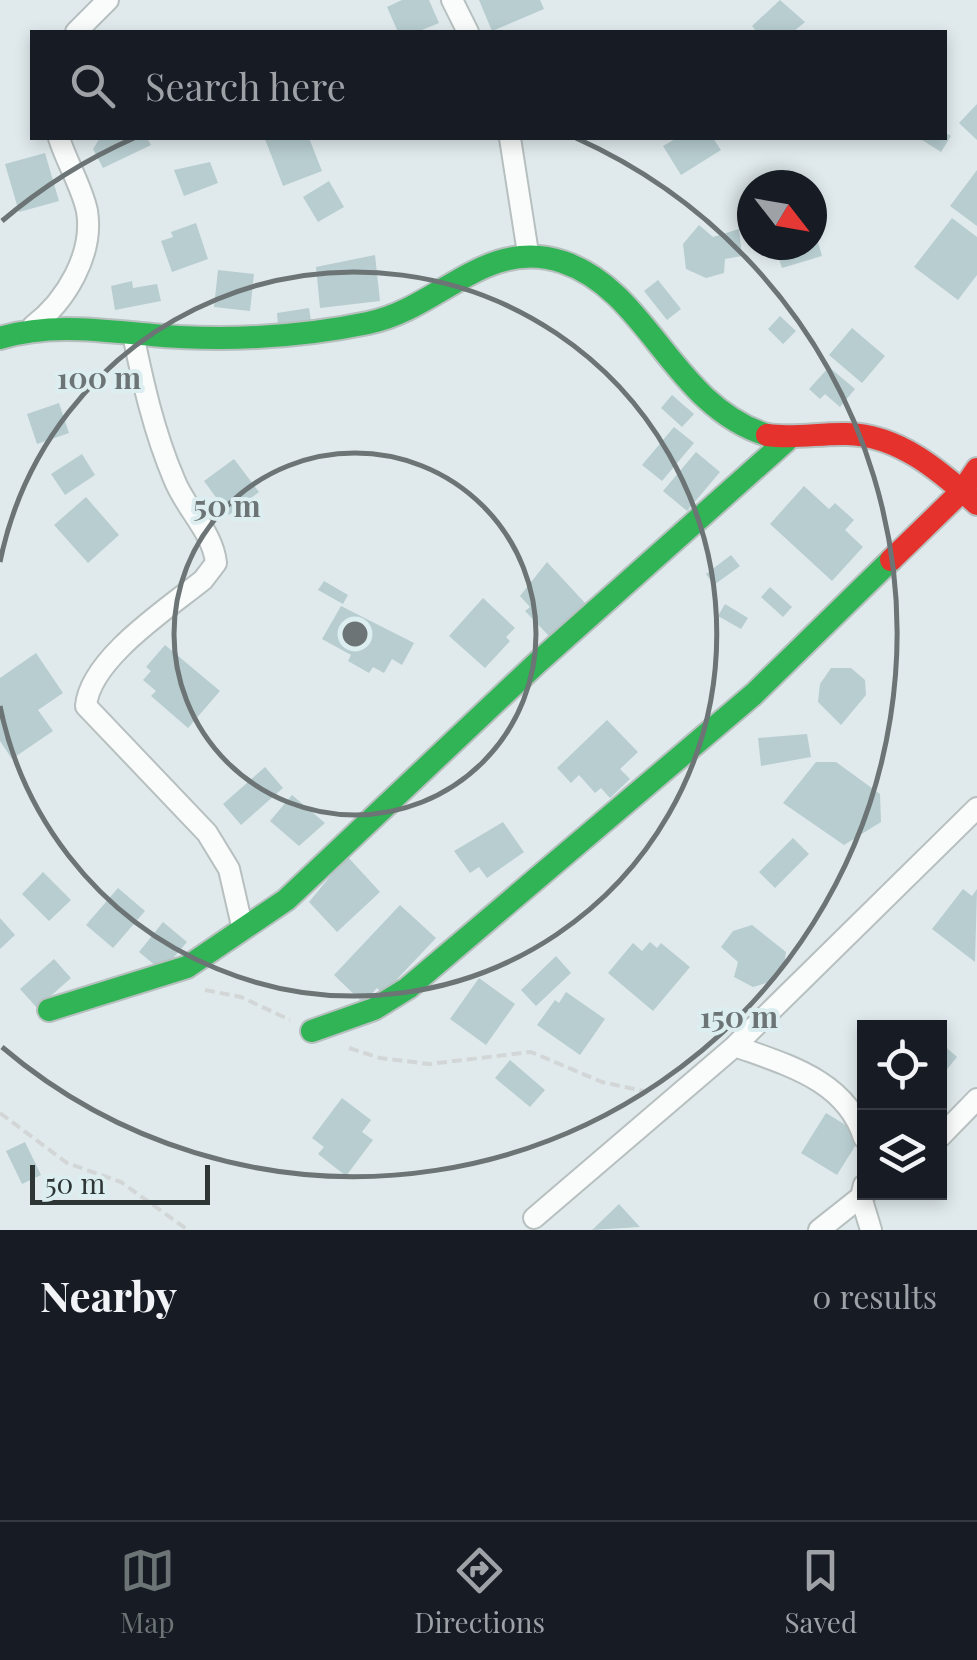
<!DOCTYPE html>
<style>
:root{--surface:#171b24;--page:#242831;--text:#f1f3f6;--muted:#9ea1a6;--line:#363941;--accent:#6c7475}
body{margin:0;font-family:"Playfair Display",serif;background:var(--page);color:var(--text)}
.controls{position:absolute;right:30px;bottom:30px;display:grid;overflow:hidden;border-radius:0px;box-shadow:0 5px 15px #0003}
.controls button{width:90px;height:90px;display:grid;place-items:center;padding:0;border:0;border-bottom:2px solid var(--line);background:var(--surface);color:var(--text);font:50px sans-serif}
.compass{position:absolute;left:737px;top:170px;width:90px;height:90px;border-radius:50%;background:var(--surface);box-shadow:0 5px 15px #0003;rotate:121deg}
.scale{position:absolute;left:30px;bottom:25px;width:180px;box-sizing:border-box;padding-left:10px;border:5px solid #2e3535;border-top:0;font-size:28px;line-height:35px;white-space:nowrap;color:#2e3535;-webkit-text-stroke:8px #dceef0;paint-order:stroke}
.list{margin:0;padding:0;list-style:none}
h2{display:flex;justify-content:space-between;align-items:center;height:130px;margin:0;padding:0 40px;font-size:42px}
h2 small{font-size:32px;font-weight:400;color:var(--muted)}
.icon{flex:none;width:55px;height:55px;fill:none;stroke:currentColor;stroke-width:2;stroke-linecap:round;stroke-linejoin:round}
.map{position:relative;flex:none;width:977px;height:1230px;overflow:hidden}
.search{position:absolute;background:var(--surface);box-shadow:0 5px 15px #0003;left:30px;right:30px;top:30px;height:110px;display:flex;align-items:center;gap:25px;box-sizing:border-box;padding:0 35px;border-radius:0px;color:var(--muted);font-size:38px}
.sheet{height:290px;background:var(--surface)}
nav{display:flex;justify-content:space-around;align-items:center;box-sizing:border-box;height:140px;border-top:2px solid var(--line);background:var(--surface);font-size:28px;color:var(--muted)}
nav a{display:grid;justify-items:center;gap:5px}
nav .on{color:var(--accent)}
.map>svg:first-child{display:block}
.building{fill:#b7cdd0}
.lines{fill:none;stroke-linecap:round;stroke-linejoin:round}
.street-casing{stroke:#b7bfbf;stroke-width:24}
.fast-casing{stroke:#b7bfbf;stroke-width:26}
.jam-casing{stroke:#b7bfbf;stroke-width:26}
.path{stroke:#d3d6d6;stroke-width:4;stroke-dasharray:10 5;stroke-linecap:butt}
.street{stroke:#fafcfc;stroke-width:20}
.fast{stroke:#30b455;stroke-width:22}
.jam{stroke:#e5322d;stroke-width:22}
.ring{fill:none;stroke:#6c7475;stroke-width:5}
.centre{fill:#6c7475;stroke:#dceef0;stroke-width:5}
.ring-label{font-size:30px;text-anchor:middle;font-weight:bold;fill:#6c7475;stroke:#dceef0;stroke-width:8;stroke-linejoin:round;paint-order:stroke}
</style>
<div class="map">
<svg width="977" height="1230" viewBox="0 0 977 1230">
<rect width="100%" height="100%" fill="#e0eaec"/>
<path class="building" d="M402 0H429L439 23 417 32H398L387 7Z
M479 0H540L544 9 492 31Z
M780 0 805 22 793 32H757L752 26Z
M977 104V140L959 123Z
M944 132 951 136 941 152 919 138H944Z
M100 138H147L151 145 103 168 93 149Z
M309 138 322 171 283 186 265 139Z
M677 138H713L721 150 681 175 663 146Z
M45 153 59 201 19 212 5 164Z
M210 162 218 183 184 196 174 170Z
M977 170V226L950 206Z
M329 181 344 207 318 222 303 197Z
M952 218 977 237V275L958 300 914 267Z
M196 223 208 259 172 272 161 241 173 237 171 232Z
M699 225 713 237 739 229 742 256 725 259 724 273 706 278 686 269 683 244Z
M813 225 822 256 782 268 774 245H812Z
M375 255 380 301 320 308 316 267Z
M218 270 254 274 250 311 214 307Z
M658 280 681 309 667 320 644 291Z
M132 281 133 288 157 284 161 301 115 310 111 286Z
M309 308 311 321 278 326 277 313Z
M780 316 796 331 783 344 768 329Z
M852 328 885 356 862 383 829 355Z
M829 367 855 389 840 407 825 394 820 399 809 389Z
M672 395 694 414 682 427 661 408Z
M59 403 69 433 37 444 27 414Z
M674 427 694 443 662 481 642 465Z
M696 452 720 472 687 511 663 491Z
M82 454 95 475 65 495 51 474Z
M234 459 259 492 229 515 204 481Z
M804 486 829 509 835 503 854 520 845 530 863 547 832 581 770 524Z
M86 497 119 535 88 563 54 525Z
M731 555 740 566 714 585 706 574Z
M547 562 586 604 550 637 525 611 530 607 520 596Z
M324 581 348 595 343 604 318 590Z
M770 587 792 607 783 617 761 597Z
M483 598 515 628 506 637 510 641 485 668 449 636Z
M725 604 748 618 741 629 718 616Z
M341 606 414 643 402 665 392 659 384 673 373 667 369 673 348 661 351 655 322 639Z
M165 645 220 691 188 728 151 696 156 691 143 680 151 671 146 667Z
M36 653 63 693 38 710 53 731 12 759 0 741V678Z
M831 668H851L865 680 866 695 841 725 818 702 820 684Z
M607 720 638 752 620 769 630 779 610 798 601 788 595 793 579 775 571 783 557 768Z
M807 734 811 757 761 766 758 738Z
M816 762H836L880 794 881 822 844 845 783 803Z
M265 767 283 788 241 825 223 804Z
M292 795 325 823 299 846 270 821Z
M503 822 524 852 487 878 479 867 470 873 454 851Z
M793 838 809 854 775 888 759 872Z
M347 856 380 892 337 932 309 902Z
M43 872 71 900 49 921 22 894Z
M118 888 145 911 113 948 86 925Z
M963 889 972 896 977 889 975 962 932 929Z
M400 905 436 938 383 994 377 988 363 1003 334 975Z
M0 918 15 935 0 949Z
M163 922 187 942 162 971 139 952Z
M752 925 786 952 783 970 773 981 753 987 734 977 738 962 721 947 733 931Z
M650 942 657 948 661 943 690 967 653 1011 608 973 633 943 642 951Z
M556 956 571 973 536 1006 521 990Z
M54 959 71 978 37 1008 20 989Z
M479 978 515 1004 486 1045 450 1019Z
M566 992 605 1019 580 1055 537 1025 555 1000 559 1003Z
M940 1042 957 1057 940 1078Z
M510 1060 545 1090 530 1107 495 1078Z
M342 1098 371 1120 362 1132 373 1140 346 1176 318 1154 324 1147 312 1138Z
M826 1113 862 1135 837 1175 801 1153Z
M25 1142 41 1175 22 1184 6 1151Z
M619 1204 640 1227 592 1230Z"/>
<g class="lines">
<g class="street-casing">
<path id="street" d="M452 0 468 32
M76 32 108 0
M510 138 528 253
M33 326C66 301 94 254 87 211 82 187 66 161 59 138
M133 334C143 383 154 432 174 479 185 508 213 532 216 563L203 580C167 609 90 659 86 706L207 833 229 869 243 930
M735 1046C787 1065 846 1080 864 1138
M940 1137 977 1099
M864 1185 861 1197 871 1230
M534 1218 735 1046 977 808
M819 1230 867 1192"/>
</g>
<g class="fast-casing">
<path id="fast" d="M0 338C59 320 120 334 180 337 244 340 306 336 368 323 439 309 486 236 563 262 649 291 672 405 767 435
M49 1010 187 967 286 900 537 663 786 441
M312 1031 374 1009 408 988 754 694 891 560"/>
</g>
<g class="jam-casing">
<path id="jam" d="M767 435C794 439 820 433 847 434 899 435 940 471 977 504
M891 560 962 491 977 469"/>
</g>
<path class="path" d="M205 990 241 997 290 1020
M349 1048 380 1058 429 1064 531 1052 602 1082 648 1092
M0 1113 67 1163 121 1182 188 1230"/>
<use href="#street" class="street"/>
<use href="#fast" class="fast"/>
<use href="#jam" class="jam"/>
</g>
<g class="ring">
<circle cx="355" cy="634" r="181"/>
<path d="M0 562A362 362 0 1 1 0 706"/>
<path d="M2 221A543 543 0 0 1 134 138M576 138A543 543 0 1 1 2 1047"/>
</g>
<circle cx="355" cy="634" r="15" class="centre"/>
<g class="ring-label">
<text x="99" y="389">100 m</text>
<text x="227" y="517">50 m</text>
<text x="739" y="1028">150 m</text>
</g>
</svg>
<div class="controls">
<button><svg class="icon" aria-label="locate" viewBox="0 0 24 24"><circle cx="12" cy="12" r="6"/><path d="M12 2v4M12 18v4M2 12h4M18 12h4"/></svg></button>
<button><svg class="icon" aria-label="layers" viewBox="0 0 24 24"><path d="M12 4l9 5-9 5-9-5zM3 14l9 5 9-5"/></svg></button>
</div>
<svg class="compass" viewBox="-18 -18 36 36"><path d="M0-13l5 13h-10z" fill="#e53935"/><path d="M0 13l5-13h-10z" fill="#9ea1a6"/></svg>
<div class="scale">50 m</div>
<div class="search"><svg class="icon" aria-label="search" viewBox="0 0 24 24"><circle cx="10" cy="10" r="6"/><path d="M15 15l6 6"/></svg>Search here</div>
</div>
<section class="sheet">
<h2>Nearby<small>0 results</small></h2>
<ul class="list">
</ul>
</section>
<nav>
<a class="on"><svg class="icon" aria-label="map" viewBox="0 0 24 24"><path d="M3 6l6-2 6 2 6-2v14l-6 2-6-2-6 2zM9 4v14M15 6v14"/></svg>Map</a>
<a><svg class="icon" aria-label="directions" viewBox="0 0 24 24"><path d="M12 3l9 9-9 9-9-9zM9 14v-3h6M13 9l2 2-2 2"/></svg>Directions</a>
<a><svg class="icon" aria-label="saved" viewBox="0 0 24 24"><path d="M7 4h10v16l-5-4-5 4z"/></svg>Saved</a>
</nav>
